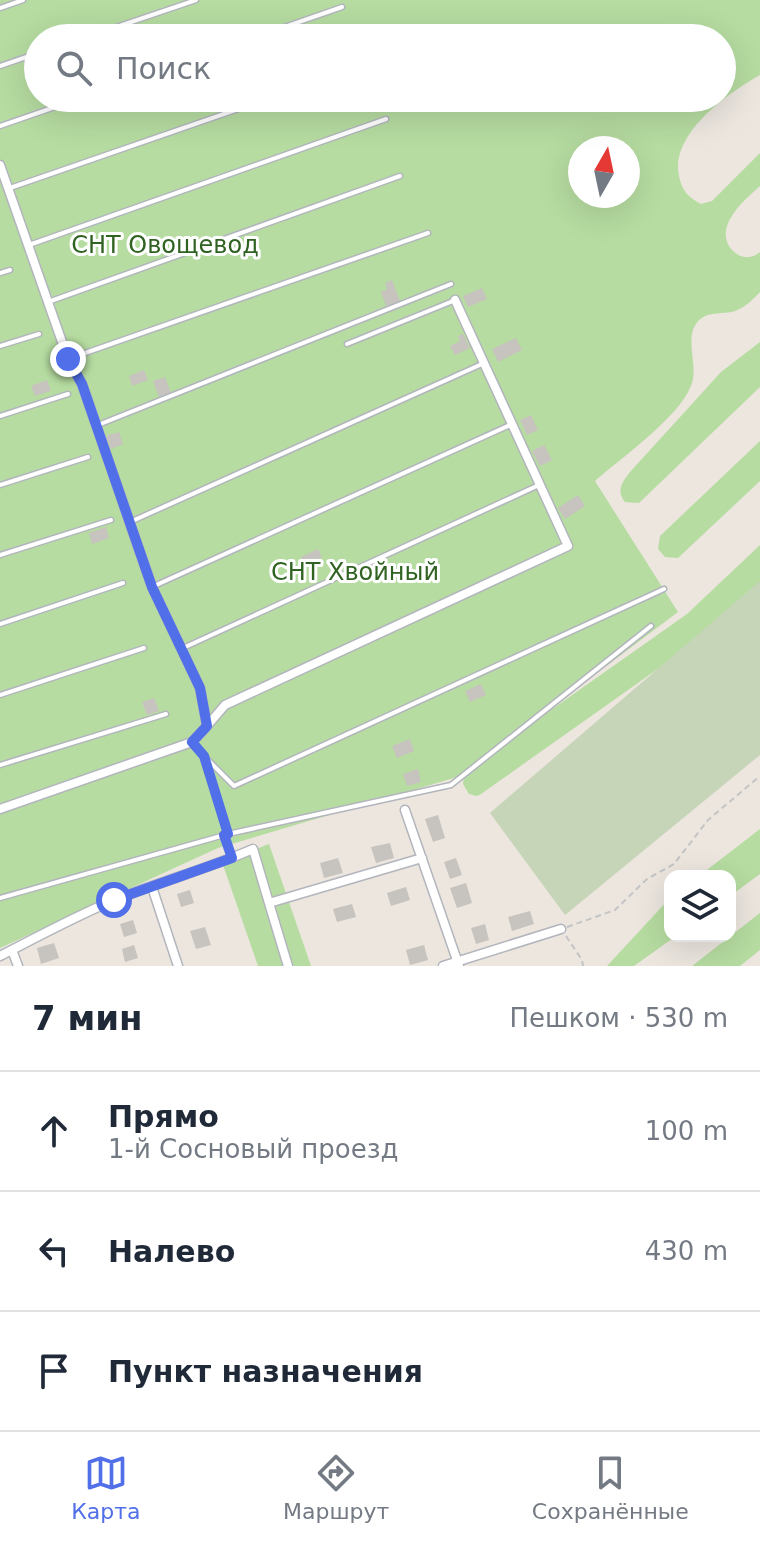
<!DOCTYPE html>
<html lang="ru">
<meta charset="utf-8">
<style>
:root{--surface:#fff;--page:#f2f2f3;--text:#1f2937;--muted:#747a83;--line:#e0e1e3;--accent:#506fe8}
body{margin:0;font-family:"DejaVu Sans",sans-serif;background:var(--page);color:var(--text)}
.controls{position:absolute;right:24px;bottom:24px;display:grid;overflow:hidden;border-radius:16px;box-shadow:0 8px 32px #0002}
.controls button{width:72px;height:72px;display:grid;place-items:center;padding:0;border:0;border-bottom:2px solid var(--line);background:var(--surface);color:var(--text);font:40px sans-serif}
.compass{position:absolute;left:568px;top:136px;width:72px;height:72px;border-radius:50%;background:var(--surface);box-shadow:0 8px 32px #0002;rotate:9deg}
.stop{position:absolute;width:24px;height:24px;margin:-18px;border:6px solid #506fe8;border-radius:50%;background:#fff}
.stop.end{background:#506fe8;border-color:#fff;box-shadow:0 2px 8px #0008}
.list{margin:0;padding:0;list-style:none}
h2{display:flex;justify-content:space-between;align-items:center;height:104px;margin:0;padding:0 32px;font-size:34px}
h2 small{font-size:26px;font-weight:400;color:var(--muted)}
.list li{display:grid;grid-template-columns:52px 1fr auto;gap:24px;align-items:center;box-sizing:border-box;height:120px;padding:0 32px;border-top:2px solid var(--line)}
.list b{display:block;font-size:30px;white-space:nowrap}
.list p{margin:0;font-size:26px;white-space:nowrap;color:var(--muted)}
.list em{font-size:26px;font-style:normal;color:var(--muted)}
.icon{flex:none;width:44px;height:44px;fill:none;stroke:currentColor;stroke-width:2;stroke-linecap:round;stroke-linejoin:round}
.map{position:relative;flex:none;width:760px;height:966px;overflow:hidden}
.search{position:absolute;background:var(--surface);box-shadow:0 8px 32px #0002;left:24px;right:24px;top:24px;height:88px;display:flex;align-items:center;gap:20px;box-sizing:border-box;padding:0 28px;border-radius:44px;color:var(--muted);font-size:30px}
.sheet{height:464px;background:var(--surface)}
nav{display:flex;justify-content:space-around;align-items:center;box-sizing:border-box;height:112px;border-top:2px solid var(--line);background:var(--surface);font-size:22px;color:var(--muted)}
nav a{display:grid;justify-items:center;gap:4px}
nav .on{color:var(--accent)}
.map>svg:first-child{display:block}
.green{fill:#b6dca1;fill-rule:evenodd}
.cemetery{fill:#c6d4b8}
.building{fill:#c7c3be}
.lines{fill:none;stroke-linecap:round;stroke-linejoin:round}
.service-casing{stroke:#b3b5bd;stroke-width:7}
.minor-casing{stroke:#b3b5bd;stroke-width:11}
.path{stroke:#c4c4c4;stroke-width:2;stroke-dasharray:6 4;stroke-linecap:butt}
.service{stroke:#fff;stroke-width:4}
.minor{stroke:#fff;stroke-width:8}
.route{stroke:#506fe8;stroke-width:10}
.labels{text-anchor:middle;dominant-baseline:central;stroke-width:6;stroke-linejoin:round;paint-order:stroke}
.park-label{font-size:24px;fill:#306222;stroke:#fff}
</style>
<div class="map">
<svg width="760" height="966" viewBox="0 0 760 966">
<rect width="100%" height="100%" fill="#ece6df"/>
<path class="green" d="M0 0H760V75C728 93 670 134 679 176 682 191 688 197 701 204L712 201 760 153V186C748 197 733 209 727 226 720 246 742 267 760 252V292C752 300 746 307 735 311 722 315 705 310 696 324 686 338 696 362 693 379 687 412 621 458 595 481L678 612 507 741 687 614 760 545V584L686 649 481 794 477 796 469 794 463 784 464 775 218 848 0 948ZM38 38H722V98H38ZM580 148H628V196H580Z
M760 342V387L639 503 625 502C616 491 622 482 630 472L721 372Z
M760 441V481L678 558 665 557 658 549 660 536Z
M760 829V874L730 896V876H699Z
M269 844 311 966H258L222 862Z
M670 898V936H676L634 966H607Z
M760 913V950L740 966H692Z"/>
<path class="cemetery" d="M760 581V755L565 915 490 813Z"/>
<path class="building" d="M392 280 400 301 386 306 381 292 387 289 385 283Z
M482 288 487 299 468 307 463 296Z
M463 334 470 348 455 355 450 346 460 341 458 336Z
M516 338 522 350 498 362 492 349Z
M144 370 148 380 132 386 129 376Z
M165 377 171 393 159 397 153 381Z
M47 380 51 391 35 396 31 386Z
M531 415 538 430 527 435 520 420Z
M119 432 123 444 111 449 106 436Z
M544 445 552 460 540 466 532 451Z
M578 495 585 506 565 519 558 508Z
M106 527 109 538 92 544 89 533Z
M318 549 322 557 305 566 301 557Z
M481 684 486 695 470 702 465 691Z
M154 698 159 711 147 715 142 702Z
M410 739 414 751 397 758 392 746Z
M418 769 421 782 407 786 403 774Z
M438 815 445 838 433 842 425 819Z
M390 843 394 858 376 863 371 847Z
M338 858 343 873 324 878 320 863Z
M456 858 462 875 450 879 444 862Z
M466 883 472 903 457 908 450 888Z
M406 887 410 900 391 906 387 893Z
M190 890 194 903 181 907 177 894Z
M352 904 356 917 337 922 333 909Z
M530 911 534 924 512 931 508 917Z
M133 920 137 933 124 937 120 924Z
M485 924 489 940 476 944 471 928Z
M205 927 211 945 196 949 190 931Z
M54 943 59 958 41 964 37 948Z
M134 945 138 958 125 962 122 949Z
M424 945 428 960 410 965 406 950Z"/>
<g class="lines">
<g class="service-casing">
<path id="service" d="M0 8 23 0
M84 38 196 0
M253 38 342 7
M0 66 38 53
M0 126 81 98
M10 188 270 98
M29 245 386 119
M0 273 10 270
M48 302 400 176
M347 344 453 301
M0 346 39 334
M68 359 428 233
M0 416 68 394
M98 425 451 284
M0 485 88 457
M130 522 482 364
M0 555 111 520
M154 586 510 425
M0 624 123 583
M183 648 539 485
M0 695 144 648
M204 756 234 786 664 589
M0 765 166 714
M228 834 451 785 651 626
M0 898 228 834 204 756 192 742"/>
</g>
<g class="minor-casing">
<path id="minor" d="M0 165 68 359 82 384 152 587 200 688 207 726 192 742 0 809
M207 726 225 705 568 546 455 300
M405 810 459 966
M152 887 178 966
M269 903 288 966
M12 950 18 966
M0 956C37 937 74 917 112 901 159 882 207 869 253 849L269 903 422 858
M443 966 561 929"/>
</g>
<path class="path" d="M567 927 615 910 647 879 674 864 708 820 760 776
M566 936 582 960 583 966"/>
<use href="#service" class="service"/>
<use href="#minor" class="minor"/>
</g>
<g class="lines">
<path class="route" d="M68 359 82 384 152 587 200 688 207 726 192 742 204 756 228 834 224 835 232 858 114 900"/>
</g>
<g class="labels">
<g class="park-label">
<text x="165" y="245">СНТ Овощевод</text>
<text x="355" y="572">СНТ Хвойный</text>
</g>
</g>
</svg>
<div class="controls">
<button><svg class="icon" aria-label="layers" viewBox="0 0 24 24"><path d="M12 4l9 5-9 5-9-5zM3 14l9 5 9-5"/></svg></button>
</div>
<svg class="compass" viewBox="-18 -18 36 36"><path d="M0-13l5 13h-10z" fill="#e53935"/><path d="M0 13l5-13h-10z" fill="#747a83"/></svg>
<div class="stop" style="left:114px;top:900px"></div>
<div class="stop end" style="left:68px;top:359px"></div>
<div class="search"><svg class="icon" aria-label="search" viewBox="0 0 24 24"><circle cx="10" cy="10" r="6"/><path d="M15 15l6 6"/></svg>Поиск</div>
</div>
<section class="sheet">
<h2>7 мин<small>Пешком · 530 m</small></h2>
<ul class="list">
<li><svg class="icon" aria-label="ahead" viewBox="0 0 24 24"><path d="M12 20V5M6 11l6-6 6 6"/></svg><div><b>Прямо</b><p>1-й Сосновый проезд</p></div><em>100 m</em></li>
<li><svg class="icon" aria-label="left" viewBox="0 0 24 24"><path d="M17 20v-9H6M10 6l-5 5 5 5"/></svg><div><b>Налево</b></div><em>430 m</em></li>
<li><svg class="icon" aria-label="arrive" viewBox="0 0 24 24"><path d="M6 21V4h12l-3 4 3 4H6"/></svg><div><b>Пункт назначения</b></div></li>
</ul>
</section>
<nav>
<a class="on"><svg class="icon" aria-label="map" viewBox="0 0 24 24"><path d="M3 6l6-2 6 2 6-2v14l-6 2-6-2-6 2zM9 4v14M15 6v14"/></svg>Карта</a>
<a><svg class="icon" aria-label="directions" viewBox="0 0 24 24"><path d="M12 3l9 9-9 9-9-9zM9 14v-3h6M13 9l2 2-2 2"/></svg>Маршрут</a>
<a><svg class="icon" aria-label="saved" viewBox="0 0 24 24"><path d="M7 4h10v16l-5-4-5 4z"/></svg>Сохранённые</a>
</nav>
